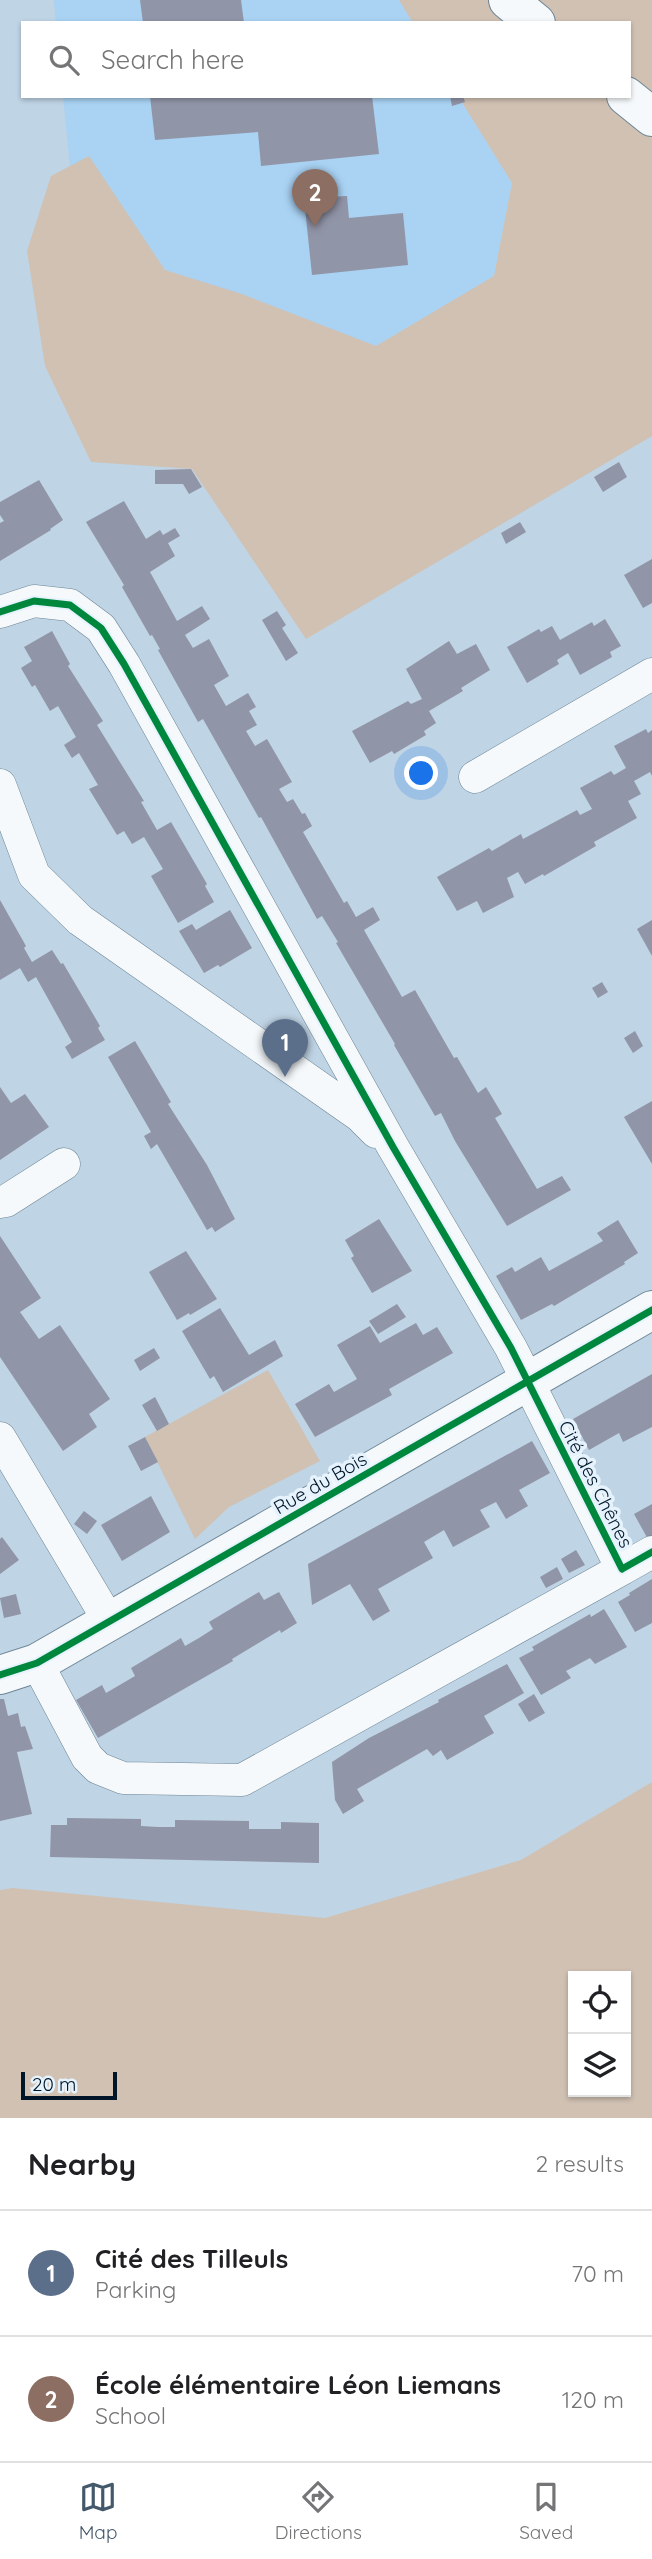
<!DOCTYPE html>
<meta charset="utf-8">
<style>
:root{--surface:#fff;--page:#f6f6f6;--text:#202124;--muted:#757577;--line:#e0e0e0;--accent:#43586a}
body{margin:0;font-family:Quicksand,sans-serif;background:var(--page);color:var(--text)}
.controls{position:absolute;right:21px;bottom:21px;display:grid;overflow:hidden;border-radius:0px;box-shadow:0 2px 5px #0004}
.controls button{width:63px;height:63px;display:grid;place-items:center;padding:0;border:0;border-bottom:2px solid var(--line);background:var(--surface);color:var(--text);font:35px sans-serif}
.scale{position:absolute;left:21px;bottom:18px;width:96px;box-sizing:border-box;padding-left:7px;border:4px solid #001628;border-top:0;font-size:19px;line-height:24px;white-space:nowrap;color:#001628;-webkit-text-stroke:5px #e6f3fd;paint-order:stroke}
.you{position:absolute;left:422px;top:774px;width:24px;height:24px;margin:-18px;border:5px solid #fff;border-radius:50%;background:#1a73e8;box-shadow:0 0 0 10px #1a73e833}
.badge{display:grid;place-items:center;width:46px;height:46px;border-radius:50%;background:var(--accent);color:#fff;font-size:23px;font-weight:700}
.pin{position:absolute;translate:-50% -58px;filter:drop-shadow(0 2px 4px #0008)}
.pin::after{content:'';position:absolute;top:37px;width:24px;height:21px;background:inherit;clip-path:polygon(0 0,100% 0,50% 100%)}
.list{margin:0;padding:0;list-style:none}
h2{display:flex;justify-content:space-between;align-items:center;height:91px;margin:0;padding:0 28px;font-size:30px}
h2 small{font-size:23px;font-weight:400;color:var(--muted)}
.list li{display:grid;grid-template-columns:46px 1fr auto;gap:21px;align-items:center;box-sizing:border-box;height:126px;padding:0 28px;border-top:2px solid var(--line)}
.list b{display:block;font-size:26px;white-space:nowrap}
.list p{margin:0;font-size:23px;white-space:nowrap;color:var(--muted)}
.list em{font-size:23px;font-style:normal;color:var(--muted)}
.icon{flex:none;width:38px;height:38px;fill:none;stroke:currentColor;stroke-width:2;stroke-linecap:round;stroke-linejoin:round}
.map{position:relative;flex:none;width:652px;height:2118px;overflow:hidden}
.search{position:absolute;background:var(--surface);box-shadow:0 2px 5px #0004;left:21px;right:21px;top:21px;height:77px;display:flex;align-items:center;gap:18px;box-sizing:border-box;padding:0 24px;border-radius:0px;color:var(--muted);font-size:26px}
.sheet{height:343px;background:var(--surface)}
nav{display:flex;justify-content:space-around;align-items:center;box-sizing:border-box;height:98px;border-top:2px solid var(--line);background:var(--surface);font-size:19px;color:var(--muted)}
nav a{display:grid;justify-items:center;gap:4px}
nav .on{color:var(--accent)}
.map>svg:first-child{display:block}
.built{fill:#a9d2f3}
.green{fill:#d0c1b3;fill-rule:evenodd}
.building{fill:#9195a8}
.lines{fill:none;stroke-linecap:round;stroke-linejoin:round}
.minor-casing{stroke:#6e8696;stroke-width:33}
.tertiary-casing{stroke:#6e8696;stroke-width:40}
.secondary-casing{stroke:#6e8696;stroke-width:40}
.minor{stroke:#f5f9fb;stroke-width:32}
.tertiary{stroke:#f5f9fb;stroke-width:38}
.secondary{stroke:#f5f9fb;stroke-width:38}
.cycleway-casing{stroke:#e6f3fd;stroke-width:11}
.cycleway{stroke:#00873e;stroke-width:7}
.labels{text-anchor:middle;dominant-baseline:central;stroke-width:7;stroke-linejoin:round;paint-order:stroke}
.street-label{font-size:19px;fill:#001628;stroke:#e6f3fd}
</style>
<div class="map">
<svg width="652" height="2118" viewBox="0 0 652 2118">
<rect width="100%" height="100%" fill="#bfd4e5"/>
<path class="built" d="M54 0H399L413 23H56Z
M63 96H458L512 183 494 277 376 346 165 270 70 166Z"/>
<path class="green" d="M399 0H652V436L306 639 192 469 91 462 45 366 27 251 51 176 89 156 165 270 242 294 376 346 494 276 512 183 458 96H629V23H413Z
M268 1370 320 1461 229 1507 195 1539 145 1437Z
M652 1782V2118H0V1890L13 1888 325 1918 521 1860ZM573 1976H626V2092H573Z"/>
<path class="building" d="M140 0H241L244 23H143Z
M150 96H372L379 154 261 166 258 132 155 140Z
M450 96H463L465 102 452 106Z
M325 182 327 197 347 196 349 218 403 213 408 265 312 275 304 199H308L306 183Z
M619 462 627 477 603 492 594 477Z
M191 469 202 487 189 494 183 484H155V470Z
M39 480 63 520 50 529 51 530 0 561V523L4 521 0 515V502Z
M124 501 146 539 160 530 163 535 175 528 180 536 168 543 175 556 150 572 177 621 202 606 210 619 185 635 193 648 209 639 229 676 214 685 226 706 248 693 256 707 249 711 257 725 246 731 255 746 267 739 292 782 279 789 287 802 293 799 302 814 305 813 312 826 303 832 344 903 347 901 356 917 373 907 380 920 364 930 402 997 415 990 454 1058 457 1057 478 1093 486 1087 502 1114 495 1118 537 1189 562 1176 571 1190 507 1226 455 1141 441 1113 435 1116 394 1045 395 1044 336 943 338 942 322 916 317 919 261 817 259 818 203 719 198 722 158 650 160 649 152 635 150 636 122 587 124 585 86 522Z
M520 522 526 532 506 544 501 533Z
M652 559V603L643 608 624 575Z
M277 611 286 625 282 628 298 653 286 661 262 620Z
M605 619 621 646 610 652 612 657 580 675 568 653 557 660 559 664 527 683 507 647 539 629 541 632 552 626 560 640 592 622 594 626Z
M52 631 70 664 68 666 103 721 97 725 144 801 141 802 157 830 171 822 207 884 205 886 214 902 178 923 151 876 163 869 144 837 132 844 124 831 117 835 89 789 98 785 79 753 72 758 64 745 76 737 58 706 50 711 35 685 32 687 21 668 32 661 24 647Z
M449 641 457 654 476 644 490 670 461 688 463 691 429 711 436 723 424 731 426 735 394 754 392 751 370 763 352 731 408 701 411 704 422 699 406 669Z
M646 729 648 733 652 730V776L650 772 634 781 641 794 628 801 637 818 594 842 596 846 544 876 543 874 525 884 518 872 507 878 514 897 483 913 477 901 457 911 437 877 489 848 492 851 521 834 523 839 577 810 580 815 592 809 580 788 611 771 614 775 626 768 614 746Z
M0 900 26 946 24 948 32 962 52 950 61 964 63 963 100 1026 98 1028 105 1040 72 1059 65 1047 72 1042 36 977 28 982 20 968 0 980Z
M230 910 252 948 220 967 218 965 204 973 179 931 192 924 196 930Z
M652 920V956L637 929Z
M602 982 608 992 598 998 592 988Z
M635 1031 643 1046 633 1053 624 1038Z
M135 1041 171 1102 168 1104 207 1165 235 1219 215 1232 212 1227 207 1230 157 1144 151 1149 144 1136 151 1132 108 1057Z
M0 1087 11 1103 25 1094 49 1127 0 1160Z
M652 1101V1164L624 1117Z
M379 1219 412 1271 372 1293 351 1258 354 1256 345 1240Z
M618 1220 638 1253 624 1262 625 1264 554 1306 552 1304 521 1320 496 1276 512 1267 515 1272 541 1257 549 1271 603 1241 597 1233Z
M0 1236 41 1298 20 1312 39 1339 60 1325 110 1399 89 1414 97 1427 63 1451 0 1357Z
M186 1251 217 1299 190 1315 189 1313 177 1320 149 1272Z
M397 1304 406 1317 378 1334 369 1321Z
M220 1308 249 1355 275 1340 283 1356 223 1392 214 1376 210 1379 182 1331Z
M416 1323 423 1335 437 1327 453 1353 389 1389 392 1395 315 1437 295 1404 329 1384 334 1392 357 1379 337 1345 370 1326 380 1343Z
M154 1348 160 1358 140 1371 134 1360Z
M652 1374V1427L623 1442 619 1433 589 1450 573 1419Z
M155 1397 169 1424 157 1431 142 1405Z
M145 1437 158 1462 141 1471 128 1446Z
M532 1441 550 1473 519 1490 528 1506 506 1519 496 1502 480 1510 490 1527 453 1547 444 1530 424 1542 433 1558 378 1589 390 1611 373 1621 350 1584 312 1605 308 1564Z
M151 1496 170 1532 122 1561 101 1525Z
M652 1504V1540L649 1541 634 1514Z
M84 1511 97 1521 87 1534 74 1524Z
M2 1537 19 1560 0 1574V1539Z
M576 1550 585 1565 569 1573 561 1559Z
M557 1567 563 1579 546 1588 540 1577Z
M652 1579V1623L635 1632 618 1602 630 1595 629 1593Z
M259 1592 264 1600 279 1592 297 1623 281 1633 280 1630 232 1659 233 1661 98 1738 76 1700 102 1685 106 1693 135 1676 131 1668 181 1638 185 1646 199 1638 213 1629 209 1622Z
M16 1594 21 1614 4 1618 0 1598Z
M604 1609 627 1647 595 1664 590 1658 566 1671 571 1678 541 1695 519 1658 534 1650 532 1647 590 1614 591 1617Z
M507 1664 524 1693 484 1716 494 1733 447 1760 441 1750 433 1756 427 1749 357 1789 364 1801 343 1814 335 1800 332 1762 369 1738 439 1702 438 1700Z
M534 1694 545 1713 529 1722 518 1704Z
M0 1699H4L8 1716 18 1713 21 1727 25 1726 33 1749 17 1752 32 1814 0 1821Z
M67 1818 141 1819V1826L158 1827H175V1820L249 1821V1829H281V1822L319 1823V1863L50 1857 51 1825H67Z"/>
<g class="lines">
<g class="minor-casing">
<path id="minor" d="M0 612 34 601 70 605 101 628 124 664 393 1147 511 1348 622 1569 652 1552
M475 777 652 674
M0 785 34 875 80 920 360 1116 376 1132
M0 1202 6 1201 64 1164
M0 1438 109 1621
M37 1663 87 1757 98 1768 123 1778 242 1780 622 1569"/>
</g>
<g class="tertiary-casing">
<path id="tertiary" d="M0 1675 37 1663 652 1310"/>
</g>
<g class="secondary-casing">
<path id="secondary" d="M508 0 536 23
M626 96 652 117"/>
</g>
<use href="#minor" class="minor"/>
<use href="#tertiary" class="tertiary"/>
<use href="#secondary" class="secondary"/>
<g class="cycleway-casing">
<path id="cycleway" d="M0 612 34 601 70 605 101 628 124 664 393 1147 511 1348 622 1569 652 1552
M0 1675 37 1663 652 1310"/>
</g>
<use href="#cycleway" class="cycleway"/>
</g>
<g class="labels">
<g class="street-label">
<text transform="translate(320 1483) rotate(-30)">Rue du Bois</text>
<text transform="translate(596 1484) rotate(63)">Cité des Chênes</text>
</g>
</g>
</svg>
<div class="controls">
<button><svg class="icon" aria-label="locate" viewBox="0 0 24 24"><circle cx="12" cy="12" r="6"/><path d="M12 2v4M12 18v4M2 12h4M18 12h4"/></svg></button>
<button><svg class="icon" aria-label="layers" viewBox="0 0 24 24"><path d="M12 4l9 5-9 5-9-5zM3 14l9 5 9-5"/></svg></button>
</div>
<div class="scale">20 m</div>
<div class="you"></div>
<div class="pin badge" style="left:285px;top:1077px;background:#5c6f8a">1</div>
<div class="pin badge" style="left:315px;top:227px;background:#8d6e63">2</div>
<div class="search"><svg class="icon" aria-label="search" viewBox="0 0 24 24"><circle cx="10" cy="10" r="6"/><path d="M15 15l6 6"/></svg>Search here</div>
</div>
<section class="sheet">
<h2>Nearby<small>2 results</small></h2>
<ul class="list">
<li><span class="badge" style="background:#5c6f8a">1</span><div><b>Cité des Tilleuls</b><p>Parking</p></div><em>70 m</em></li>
<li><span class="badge" style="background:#8d6e63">2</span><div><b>École élémentaire Léon Liemans</b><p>School</p></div><em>120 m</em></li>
</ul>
</section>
<nav>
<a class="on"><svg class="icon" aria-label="map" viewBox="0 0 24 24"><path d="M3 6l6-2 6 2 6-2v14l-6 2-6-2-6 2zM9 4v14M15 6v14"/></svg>Map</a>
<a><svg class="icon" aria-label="directions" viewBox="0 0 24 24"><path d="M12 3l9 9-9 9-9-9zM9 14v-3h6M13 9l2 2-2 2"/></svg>Directions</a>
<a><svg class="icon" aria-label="saved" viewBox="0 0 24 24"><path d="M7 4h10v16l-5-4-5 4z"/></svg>Saved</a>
</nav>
